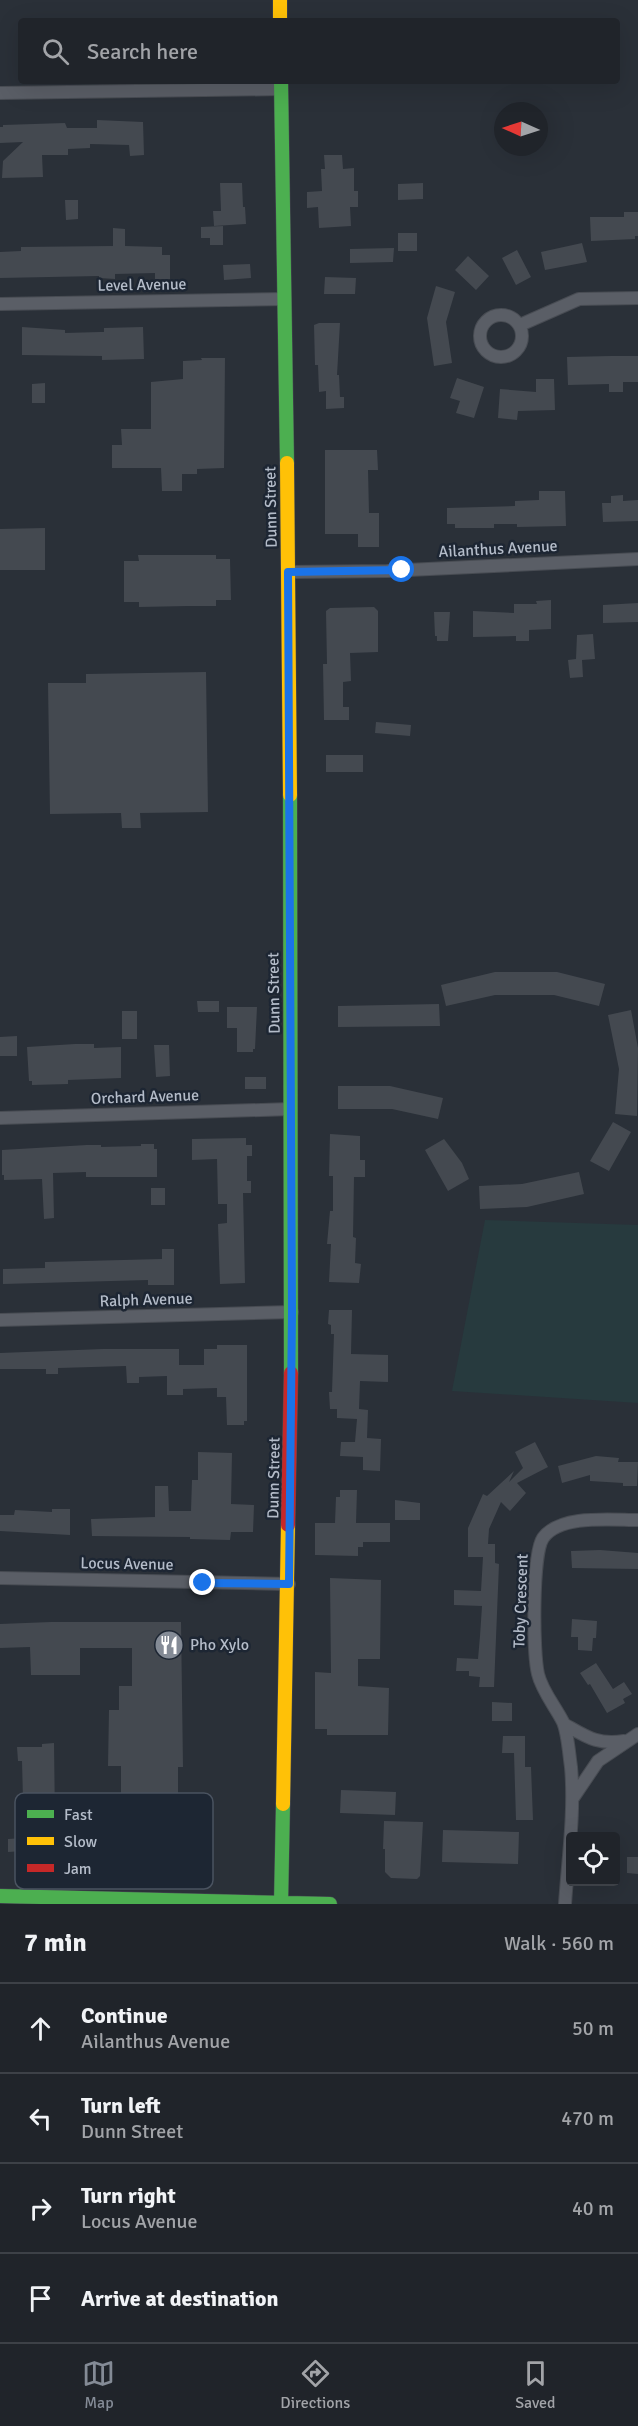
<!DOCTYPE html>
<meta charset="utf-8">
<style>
:root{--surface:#20242a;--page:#282c32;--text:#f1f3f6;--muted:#a2a4a8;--line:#3d4147;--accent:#848b96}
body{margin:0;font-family:Signika,sans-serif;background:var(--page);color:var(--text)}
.controls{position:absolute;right:18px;bottom:18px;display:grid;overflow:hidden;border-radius:6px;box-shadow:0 6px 24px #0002}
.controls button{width:54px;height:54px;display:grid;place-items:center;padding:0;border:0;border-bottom:2px solid var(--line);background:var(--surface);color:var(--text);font:30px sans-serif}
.compass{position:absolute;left:494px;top:102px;width:54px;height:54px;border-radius:50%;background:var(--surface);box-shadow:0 6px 24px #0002;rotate:273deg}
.stop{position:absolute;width:18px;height:18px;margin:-14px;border:4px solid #1a73e8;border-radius:50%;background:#fff}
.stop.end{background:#1a73e8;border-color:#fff;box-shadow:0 2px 6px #0008}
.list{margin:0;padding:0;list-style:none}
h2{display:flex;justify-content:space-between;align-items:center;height:78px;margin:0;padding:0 24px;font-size:26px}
h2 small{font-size:20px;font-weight:400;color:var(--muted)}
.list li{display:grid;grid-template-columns:39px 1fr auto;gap:18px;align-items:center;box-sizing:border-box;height:90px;padding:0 24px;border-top:2px solid var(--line)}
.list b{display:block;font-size:22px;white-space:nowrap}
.list p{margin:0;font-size:20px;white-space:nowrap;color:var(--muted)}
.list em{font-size:20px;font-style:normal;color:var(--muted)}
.icon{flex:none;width:33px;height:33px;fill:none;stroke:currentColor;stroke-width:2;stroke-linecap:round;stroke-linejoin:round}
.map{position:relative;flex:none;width:638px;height:1904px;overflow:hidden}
.search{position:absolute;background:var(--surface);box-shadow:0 6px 24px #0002;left:18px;right:18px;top:18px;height:66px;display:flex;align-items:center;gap:15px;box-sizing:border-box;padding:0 21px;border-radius:6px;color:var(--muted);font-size:22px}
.sheet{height:438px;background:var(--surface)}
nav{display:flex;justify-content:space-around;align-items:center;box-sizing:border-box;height:84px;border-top:2px solid var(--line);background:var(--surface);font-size:16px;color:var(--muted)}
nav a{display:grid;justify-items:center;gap:3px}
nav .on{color:var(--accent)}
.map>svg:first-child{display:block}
.green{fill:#273a3e}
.building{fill:#444950}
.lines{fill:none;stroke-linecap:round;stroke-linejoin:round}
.street-casing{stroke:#484c53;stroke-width:14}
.fast-casing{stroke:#484c53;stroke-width:15}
.slow-casing{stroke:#484c53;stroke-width:15}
.jam-casing{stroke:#484c53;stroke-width:15}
.street{stroke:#5a5e66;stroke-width:12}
.fast{stroke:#4caf50;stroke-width:14}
.slow{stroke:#ffc107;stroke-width:14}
.jam{stroke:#c62828;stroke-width:14}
.route{stroke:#1a73e8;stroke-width:8}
.labels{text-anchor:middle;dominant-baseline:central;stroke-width:5;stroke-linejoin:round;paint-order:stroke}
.street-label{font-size:16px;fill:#b4bcc9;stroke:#1d2633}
.poi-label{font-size:16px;fill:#b4bcc9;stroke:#1d2633;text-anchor:start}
.key{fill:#1d2633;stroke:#4a5360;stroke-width:1.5}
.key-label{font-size:16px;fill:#b4bcc9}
</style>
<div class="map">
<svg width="638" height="1904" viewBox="0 0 638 1904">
<rect width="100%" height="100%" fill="#2a3038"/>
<path class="green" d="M485 1220 638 1225V1403L452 1391Z"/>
<path class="building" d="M97 120 143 122 144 155 130 156 129 145 90 144V148L68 149V155H42L43 177 2 178 3 161 23 142 0 143V127H3V125L65 123 67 128H97Z
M324 155H342L343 169 354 168V191H358V207H350L351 226 319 228 318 207 307 208V192L322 191 321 169H325Z
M220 183H242L243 207H245L246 224 214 226 213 211H221Z
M423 183V199L398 200V184Z
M65 200H78V219L66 220Z
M624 212H638V236H635V239L591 241 590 217H624Z
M223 226V245H210V238H201V227Z
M113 228 125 229V246L162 247V255H170V279H155V273L115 274V279L99 278V276L0 278V252L21 251V247L113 246Z
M398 233H417V251H398Z
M582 243 587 262 545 270 541 252Z
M394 248 393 262 350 263V249Z
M517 250 531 277 516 285 502 258Z
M468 256 489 276 476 290 455 270Z
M250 264 251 278 224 280 223 265Z
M325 277 356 278 355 294H324Z
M436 286 455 292 446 322 452 363 434 366 427 318Z
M319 323H340L337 375H339L340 397H344V408L326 409V391L319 392 318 365H315L314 325Z
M22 327 65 330V333L100 332H104V328L143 327 144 359 102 360V356L22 355Z
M611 356H638V382H623V392H609V384L568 385 567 357Z
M201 358H225L224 468 197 469V474H182V491H162L161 468H112V445H122L121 429H151V382L183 379V361L202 360Z
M457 378 484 387 474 418 456 413 460 401 450 398Z
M536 379H554L555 410 518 411 517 420 498 418 500 389 536 392Z
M45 383V403H32V384Z
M325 450H377L378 470H368L369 513H379V547H358V534H325Z
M539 491H565L566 526 517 527V524H494V528H455V524H447V508L515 506V501L539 500Z
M623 495V501L638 500V521L603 522 602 503H611V496Z
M45 528V570H0V529Z
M138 555H216V559H230L231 600H216V606H188L139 607V602H124V561H139Z
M551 600V629L529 630V641H516V636L473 637V611L514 613V604H537L536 601Z
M638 603V622L603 623V605Z
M374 607 378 611V652L350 653 351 681 343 682V707H349V720H324L323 664H327L326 611 330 608Z
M434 612H450L448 641H437V636H435Z
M593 634 595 659 582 660 583 677 570 678 568 660 576 659 577 635Z
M206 672 208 812 140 813 141 828H122L121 813 50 814 48 683H86V674Z
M376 722 411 725 410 736 375 733Z
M326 755H363V772H326Z
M495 972H557L605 984 599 1006 554 995H495L446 1006 441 985Z
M197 1001H219V1012H198Z
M439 1004 440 1026 338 1027V1006Z
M227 1007H257L255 1049H253V1052H237V1028H227Z
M631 1010 638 1048 637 1116 615 1114 619 1069 608 1015Z
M122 1011H137V1039H122Z
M17 1036V1056H0V1037Z
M75 1044H94V1048L121 1047V1078L68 1080V1084L32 1085V1081H29L27 1047Z
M154 1045H169L170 1076 156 1077Z
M245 1077H266V1089H245Z
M338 1086H390L443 1098 438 1119 392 1109H338Z
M613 1122 631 1132 609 1171 590 1161Z
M330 1134 360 1136V1160H365V1177H354L353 1237 356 1238 355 1263 361 1264 359 1283 329 1282 331 1244H327L330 1211H333V1176H329Z
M246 1138V1145H252V1156H247V1181H251V1193H243L245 1283 220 1284 218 1224 227 1223V1204H218L217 1159 192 1160V1139Z
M444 1139 462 1163 469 1179 448 1191 425 1150Z
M141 1144H154V1149H157V1177H86V1172L53 1173 54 1218 44 1219 42 1179 4 1180V1175H2V1150L87 1145H101V1147L141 1146Z
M579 1172 584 1194 527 1207 480 1209 479 1186 522 1184Z
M151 1188H165V1205H151Z
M162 1249H174V1285H148V1280L3 1284V1269L45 1268V1262L162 1259Z
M329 1310H352L351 1354 388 1355V1382L360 1381 359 1409 368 1410 367 1438 381 1439 380 1471 363 1470V1457L340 1456 341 1442H355L357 1419 337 1418V1409H330L329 1392H332L334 1334H331V1325L328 1324Z
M217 1345H247V1421H244V1425H227L226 1397H217V1388L183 1389V1395H167V1376L139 1377V1383H127L126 1366 58 1368V1374H46V1369H0V1353L103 1349H179V1365H204V1349H217Z
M535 1442 548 1467 517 1483 526 1493 510 1511 501 1502 489 1529 488 1544H495V1563L499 1564 494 1687H479L480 1677 469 1676V1671H456L457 1658 478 1659 480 1636 482 1606 454 1605V1590L481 1591 483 1557H468V1528L483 1494 487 1496 514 1471 509 1482 523 1468 515 1452Z
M198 1452 232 1453 231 1504 254 1505 253 1532H231L230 1540 190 1539V1537L92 1536 91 1519 155 1517V1486H168L169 1511H191L192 1480H198Z
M596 1456 619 1458 618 1462H638L637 1486H623V1483L590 1481V1475L562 1483 558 1466Z
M340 1490H357L356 1523H390V1542H363V1547H358V1556L315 1555V1523H335L336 1497H340Z
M395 1500 420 1503V1520H395Z
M52 1509H70V1535L0 1531V1515H14L15 1510 52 1512Z
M600 1550 638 1553V1569L572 1568 571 1551Z
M330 1578 381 1580 380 1659H358V1686L389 1688 388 1735H327V1729H315V1672L331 1673Z
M572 1619 597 1621 596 1638H593L592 1651 578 1650V1637H571Z
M51 1622H181L183 1767H178V1858H121V1766H108L109 1710H119V1686H132V1648H80V1675H31L30 1647 0 1648V1624Z
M596 1663 613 1689 624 1682 632 1694 623 1699 625 1703 607 1713 590 1684 588 1685 580 1673Z
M492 1702 512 1703V1721H492Z
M503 1736H525V1767H531L533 1820H516L514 1753H502Z
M54 1743 55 1821H86V1824H96V1854L24 1855 23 1851 8 1852V1839L24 1838 22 1761H18L17 1747H42V1744Z
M341 1790 396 1792 395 1815 340 1813Z
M384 1821 423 1822 420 1876 417 1879 391 1878 385 1872V1849H383Z
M443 1830 519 1832 518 1864 442 1862Z
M627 1857H638V1874L627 1873Z"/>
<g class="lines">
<g class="street-casing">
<path id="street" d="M0 93 281 89
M0 304 285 299
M480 336a21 21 0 1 1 42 0a21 21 0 1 1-42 0Z
M520 325 579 299 638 298
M288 572 387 571 638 559
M0 1118 291 1109
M0 1320 292 1312
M0 1578 289 1584
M564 1724C587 1737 597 1745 624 1741
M573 1798 598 1761 638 1734
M565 1904C568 1859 575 1812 571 1767 569 1754 568 1734 563 1722 555 1706 542 1691 538 1674 533 1653 532 1554 543 1538 560 1514 612 1520 638 1520"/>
</g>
<g class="fast-casing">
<path id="fast" d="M281 81 287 463
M290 795 291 1373
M0 1896 330 1904
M281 1904 283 1804"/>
</g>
<g class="slow-casing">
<path id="slow" d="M280 0V21
M287 463 290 795
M283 1804 288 1525"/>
</g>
<g class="jam-casing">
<path id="jam" d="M288 1525 291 1373"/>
</g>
<use href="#street" class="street"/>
<use href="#fast" class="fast"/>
<use href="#slow" class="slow"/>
<use href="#jam" class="jam"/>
</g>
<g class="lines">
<path class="route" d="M203 1583 289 1584 292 1312 288 572 402 570"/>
</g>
<defs>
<g id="restaurant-disc" transform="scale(1.5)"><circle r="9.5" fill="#848b96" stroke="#1d2633"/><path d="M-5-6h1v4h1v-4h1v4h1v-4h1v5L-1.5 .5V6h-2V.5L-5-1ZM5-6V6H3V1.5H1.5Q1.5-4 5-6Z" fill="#fff"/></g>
</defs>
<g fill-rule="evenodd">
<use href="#restaurant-disc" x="169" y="1645"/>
</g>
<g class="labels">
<g class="street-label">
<text transform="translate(142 285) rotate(-1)">Level Avenue</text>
<text transform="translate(271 507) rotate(-91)">Dunn Street</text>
<text transform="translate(498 549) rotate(-3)">Ailanthus Avenue</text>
<text transform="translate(274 993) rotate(-91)">Dunn Street</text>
<text transform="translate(145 1097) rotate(-2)">Orchard Avenue</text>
<text transform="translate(146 1300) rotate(-2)">Ralph Avenue</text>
<text transform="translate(274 1478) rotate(-89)">Dunn Street</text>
<text transform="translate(127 1564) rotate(1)">Locus Avenue</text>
<text transform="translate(521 1601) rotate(-88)">Toby Crescent</text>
</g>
<g class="poi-label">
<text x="190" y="1645">Pho Xylo</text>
</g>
</g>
<rect x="15" y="1793" width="198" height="96" rx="9" class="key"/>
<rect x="27" y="1810" width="27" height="8" fill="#4caf50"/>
<rect x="27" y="1837" width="27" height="8" fill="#ffc107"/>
<rect x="27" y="1864" width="27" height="8" fill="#c62828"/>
<g class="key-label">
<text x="64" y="1820">Fast</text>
<text x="64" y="1847">Slow</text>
<text x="64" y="1874">Jam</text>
</g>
</svg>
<div class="controls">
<button><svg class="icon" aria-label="locate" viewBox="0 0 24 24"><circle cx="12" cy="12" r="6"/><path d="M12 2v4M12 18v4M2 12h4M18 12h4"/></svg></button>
</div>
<svg class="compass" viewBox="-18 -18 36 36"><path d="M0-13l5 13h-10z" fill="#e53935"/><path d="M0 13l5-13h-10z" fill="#a2a4a8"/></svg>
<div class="stop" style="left:402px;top:570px"></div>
<div class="stop end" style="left:203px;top:1583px"></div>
<div class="search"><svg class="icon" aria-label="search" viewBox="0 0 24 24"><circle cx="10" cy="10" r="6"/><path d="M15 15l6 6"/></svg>Search here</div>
</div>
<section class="sheet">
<h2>7 min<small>Walk · 560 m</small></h2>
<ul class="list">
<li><svg class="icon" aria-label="ahead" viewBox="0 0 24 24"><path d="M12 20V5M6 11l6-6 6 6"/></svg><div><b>Continue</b><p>Ailanthus Avenue</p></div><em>50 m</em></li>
<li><svg class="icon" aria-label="left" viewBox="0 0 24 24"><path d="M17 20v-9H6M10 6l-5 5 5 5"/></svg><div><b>Turn left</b><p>Dunn Street</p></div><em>470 m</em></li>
<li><svg class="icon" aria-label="right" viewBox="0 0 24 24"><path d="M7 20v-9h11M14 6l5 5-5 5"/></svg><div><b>Turn right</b><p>Locus Avenue</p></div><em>40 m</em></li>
<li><svg class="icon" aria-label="arrive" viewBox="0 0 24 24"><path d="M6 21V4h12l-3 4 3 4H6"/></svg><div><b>Arrive at destination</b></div></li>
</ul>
</section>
<nav>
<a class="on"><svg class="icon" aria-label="map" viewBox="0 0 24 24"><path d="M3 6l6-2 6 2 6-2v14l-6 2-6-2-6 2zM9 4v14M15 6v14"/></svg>Map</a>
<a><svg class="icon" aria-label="directions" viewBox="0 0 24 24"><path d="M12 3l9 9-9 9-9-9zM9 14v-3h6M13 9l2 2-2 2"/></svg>Directions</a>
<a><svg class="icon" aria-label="saved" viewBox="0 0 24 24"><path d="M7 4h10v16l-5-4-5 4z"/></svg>Saved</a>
</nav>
